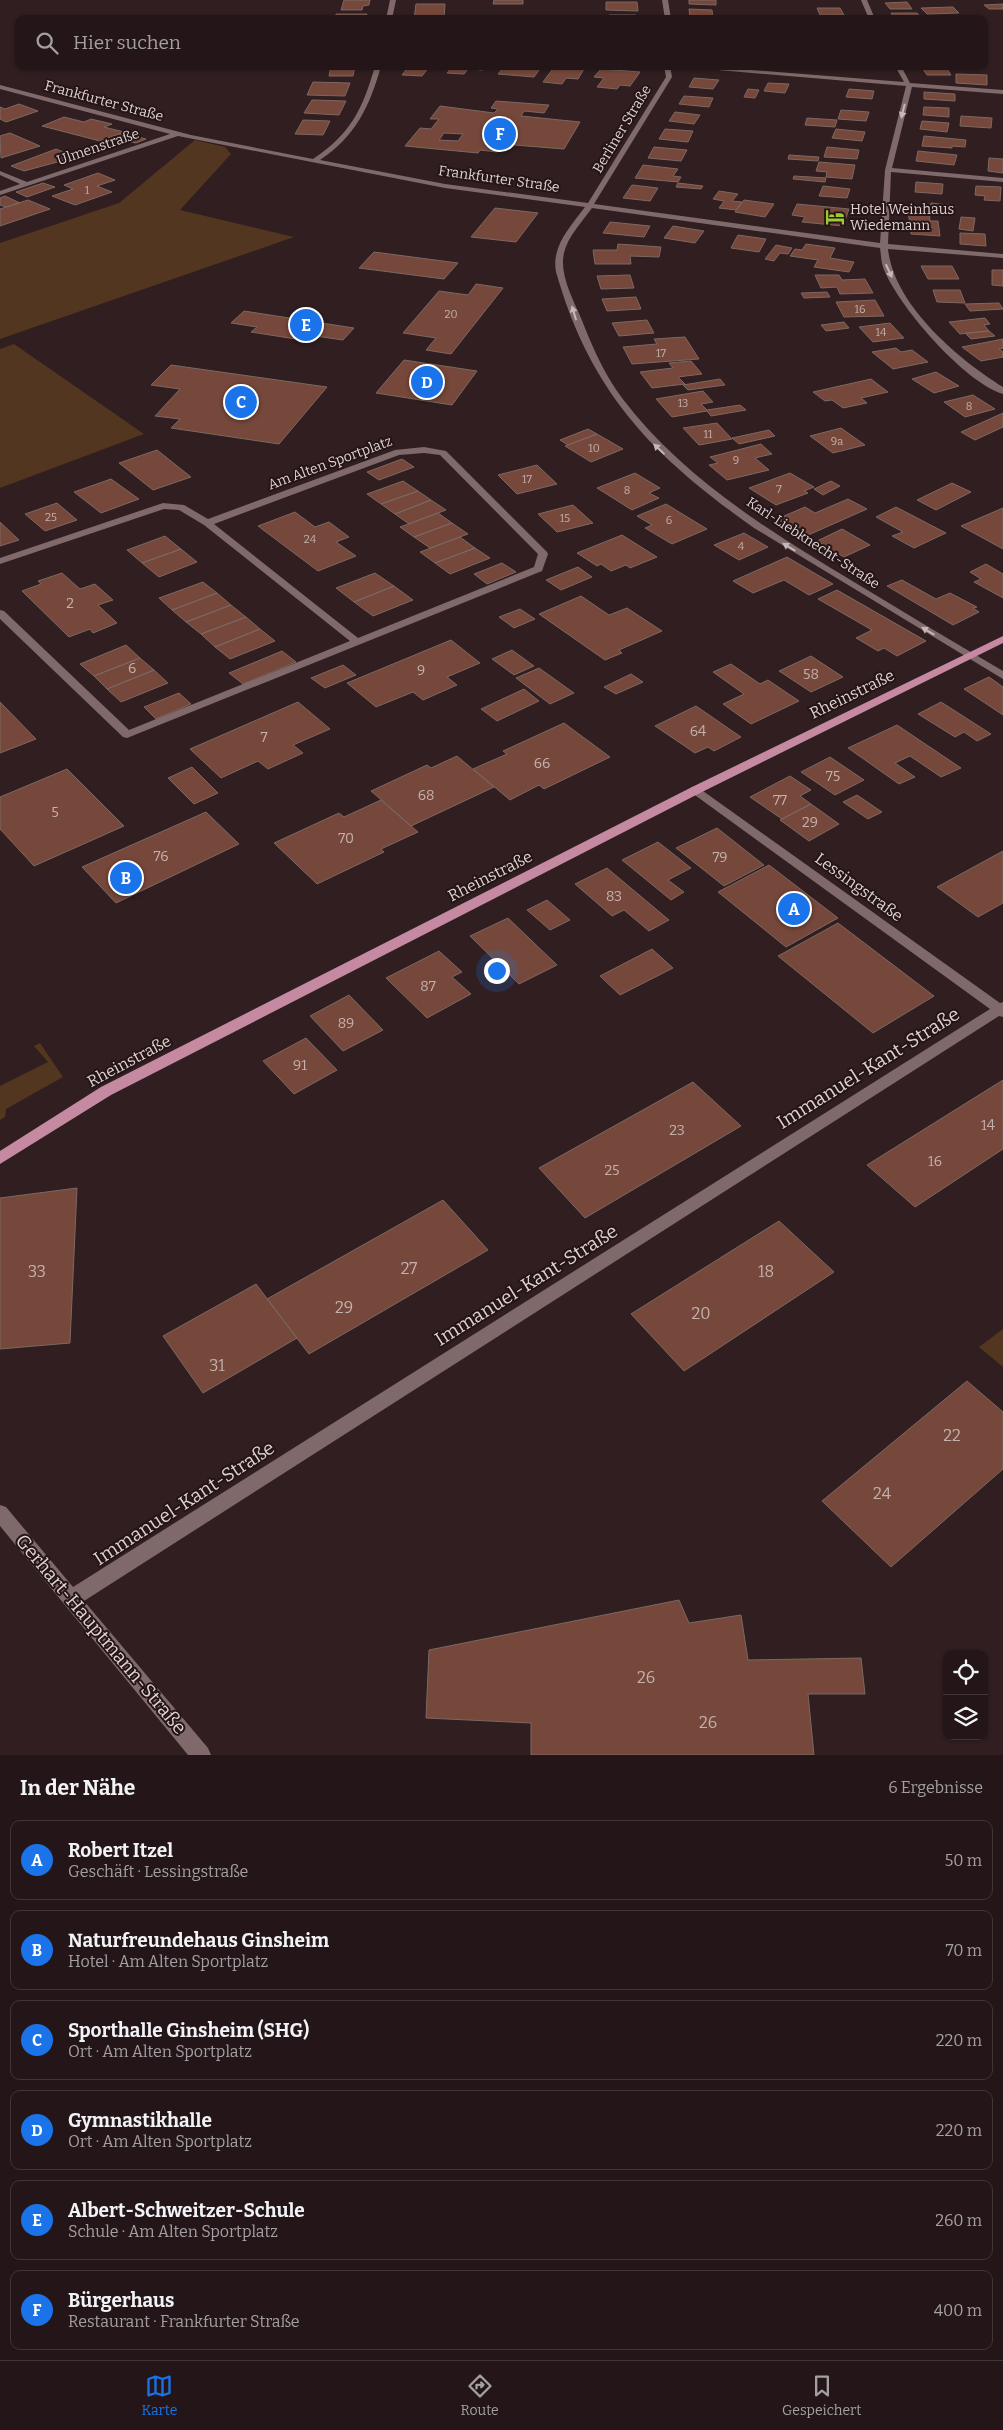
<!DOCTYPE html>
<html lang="de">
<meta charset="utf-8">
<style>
:root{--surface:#241618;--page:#2c1f21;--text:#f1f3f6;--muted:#a39fa2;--line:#413537;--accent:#1a73e8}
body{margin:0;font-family:Bitter,serif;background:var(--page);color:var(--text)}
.controls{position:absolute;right:15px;bottom:15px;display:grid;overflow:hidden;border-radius:10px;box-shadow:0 1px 4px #0004}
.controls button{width:45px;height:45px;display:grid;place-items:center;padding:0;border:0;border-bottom:1px solid var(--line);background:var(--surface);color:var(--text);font:25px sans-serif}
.you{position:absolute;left:496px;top:970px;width:18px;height:18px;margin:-12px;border:4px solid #fff;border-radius:50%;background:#1a73e8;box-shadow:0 0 0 8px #1a73e833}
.badge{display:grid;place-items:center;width:32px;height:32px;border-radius:50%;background:var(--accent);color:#fff;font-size:16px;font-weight:700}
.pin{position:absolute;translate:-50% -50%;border:2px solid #fff;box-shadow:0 1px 5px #0006}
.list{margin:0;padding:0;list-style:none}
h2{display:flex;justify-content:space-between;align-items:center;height:65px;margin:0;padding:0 20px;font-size:21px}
h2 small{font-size:16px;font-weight:400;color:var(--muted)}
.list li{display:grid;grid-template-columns:32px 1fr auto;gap:15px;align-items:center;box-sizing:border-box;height:80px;margin:0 10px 10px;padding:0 10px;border:1px solid var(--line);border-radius:10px}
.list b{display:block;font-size:19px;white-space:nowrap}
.list p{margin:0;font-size:16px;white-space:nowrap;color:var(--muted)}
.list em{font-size:16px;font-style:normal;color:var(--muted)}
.icon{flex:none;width:28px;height:28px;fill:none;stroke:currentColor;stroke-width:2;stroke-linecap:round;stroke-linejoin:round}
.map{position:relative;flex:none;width:1003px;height:1755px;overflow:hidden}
.search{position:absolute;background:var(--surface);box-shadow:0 1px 4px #0004;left:15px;right:15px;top:15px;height:55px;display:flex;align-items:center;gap:12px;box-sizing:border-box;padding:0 18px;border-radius:10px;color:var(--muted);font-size:19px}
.sheet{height:605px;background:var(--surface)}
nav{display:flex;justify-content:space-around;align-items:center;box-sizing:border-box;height:70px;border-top:1px solid var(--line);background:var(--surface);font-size:14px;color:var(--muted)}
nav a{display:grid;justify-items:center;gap:2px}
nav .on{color:var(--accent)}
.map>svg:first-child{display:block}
.green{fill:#523620}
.building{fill:#76483b;stroke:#7c6862;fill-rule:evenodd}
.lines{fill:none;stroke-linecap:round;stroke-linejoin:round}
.minor{fill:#7f696a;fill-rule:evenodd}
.major{fill:#c589a1;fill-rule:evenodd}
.oneway{fill:#c6b8b8}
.labels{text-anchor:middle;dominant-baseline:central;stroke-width:4;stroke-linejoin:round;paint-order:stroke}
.far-number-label{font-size:11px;fill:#c4b0ac}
.far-street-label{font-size:14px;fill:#ded2d2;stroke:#261516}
.far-poi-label{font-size:14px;fill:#ded2d2;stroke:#261516;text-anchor:start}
.number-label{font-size:14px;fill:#c4b0ac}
.street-label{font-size:16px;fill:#ded2d2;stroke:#261516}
.near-number-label{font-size:16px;fill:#c4b0ac}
.near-street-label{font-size:19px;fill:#ded2d2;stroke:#261516}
</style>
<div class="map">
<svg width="1003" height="1755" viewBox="0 0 1003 1755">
<rect width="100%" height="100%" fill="#301e20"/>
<path class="green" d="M195 140 225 147 231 154 180 210 294 237 0 339V243L119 203Z
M14 344 144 434 0 488V349Z
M40 1043 63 1077 6 1109 5 1117 0 1120V1086L48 1062 34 1046Z
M1003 1329V1367L979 1347Z"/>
<path class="building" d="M344 0H370L369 5 363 6 362 10H341Z
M494 0H523V4H493Z
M689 0H716V5L689 4Z
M606 2H637L638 11 606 10Z
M907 2 912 9H890L885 3Z
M416 4H445L444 19H414Z
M1003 4V9H989L984 5Z
M953 7 959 13 927 14 921 8Z
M817 8H840L844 15H820Z
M689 9 712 10 713 18H690Z
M891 13H917L922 19H895Z
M336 14H367L366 19H335Z
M609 15H636V19H610Z
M331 66H355L353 76H329Z
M406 66H441L429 67 422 76 402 75 409 66Z
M453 66H486L483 70 468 69 464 74 447 73Z
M515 66H542L534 77 498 74 504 67 513 68Z
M555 66 584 69 578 79 566 78 562 84 543 82Z
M921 66H945L951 75H927Z
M601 69 640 72 630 86 620 85 617 89 597 87 604 78 594 77Z
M956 74 987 75V85L956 83Z
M694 78 719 80 713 89 689 87Z
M313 82 350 83 345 96 307 95Z
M768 83 789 84 785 93 764 91Z
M748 89 759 90 755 98 744 97Z
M849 89 874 91 872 99 846 97Z
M924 92 955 94V101L924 99Z
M684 96 713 98 709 107 679 104Z
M312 100 346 101 339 115 304 113Z
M496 101 549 105 544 113 524 111 521 116 580 122 564 149 502 144 497 152 480 150 478 153 405 146 420 128 431 129 439 119H430L440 106 494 113 498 109 491 108ZM444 133 463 134 458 141 439 140Z
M19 104 38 111 6 122 0 119V107L5 109Z
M924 107 949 108V117L923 115Z
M841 110 869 112 866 121 838 119Z
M675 112 700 115 694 124 669 121Z
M961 116 992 118 991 128 960 126Z
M64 117 84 122 91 119 112 124 104 127 124 132 100 141 42 126Z
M807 118 837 120 835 127 805 125Z
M303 120 330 121 323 135 295 134Z
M922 121 949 123 947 132 920 129Z
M665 129 693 131 688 142 659 139Z
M836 129 865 132 862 141 832 138Z
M10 133 40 146 1 158 0 136Z
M123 133 146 139 136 143 112 138Z
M924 136 966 140 965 147 952 146V148L922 146Z
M654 147 687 150 681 161 648 158Z
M827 147 859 150 857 159 824 157Z
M56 149 76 157 24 171 11 166Z
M918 151 957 155 954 165 916 161Z
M789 155 819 157 818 161 788 159Z
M989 158 1003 159V173L988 171Z
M819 162 855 165 852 179 826 177 827 172 816 171Z
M643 165 678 169 673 176 681 177 678 182 635 178Z
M98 173 115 180 97 186 112 192 75 205 52 196 73 189 64 185Z
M794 176 826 178 825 182 793 179Z
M916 182 943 184 942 194 915 192Z
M43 183 55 187 27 197 16 192Z
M678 183 703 186 701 189 676 187Z
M632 185 658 188 650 201 623 198Z
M823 186 850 189 847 198 819 196Z
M976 186 1001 187 1000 201 984 200 985 196 975 195Z
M719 191 738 194 732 201 742 202 736 210 719 208 724 201 713 199Z
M5 196 20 203 6 207 0 205V198Z
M28 200 50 209 0 226V209Z
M744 200 774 204 765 217 735 212Z
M931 203 955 206 954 210 930 208Z
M797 204 849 209 843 226 802 222 805 217 792 215Z
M495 208 538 213 516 242 471 237Z
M908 210 929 211 930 221H938L940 236 911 234Z
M961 217 975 218 973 231 959 229Z
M610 222 650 226 644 237 603 233Z
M673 226 704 231 695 243 664 238Z
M960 233 985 234 986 246 960 244Z
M738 235 766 239 759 252 731 248Z
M618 244 661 247 659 257 630 256 631 264H595L593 250H617Z
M806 244 835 248 830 258 854 262 849 272 814 267 818 260 790 256 795 249 802 250Z
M776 245 792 248 788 254 780 253 774 261 765 259Z
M374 252 458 263 444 279 359 268Z
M921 266H952L959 279H928Z
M992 270H1003V286L992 285Z
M630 275 634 288 601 289 597 276Z
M815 275H839L842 280 865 279 873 293 840 294 837 287 821 288Z
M476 284 503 288 451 354 426 350 436 338 403 333 439 291 468 295Z
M933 290H960L965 303 937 302Z
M827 292 830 297 804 298 801 293Z
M636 297 641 309 607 311 602 299Z
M875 300 884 316 844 317 836 302Z
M999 303 1003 309 970 311 965 304Z
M244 311 354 328 343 340 308 335 302 340 251 332 257 327 231 323Z
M985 318 990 324 984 325 989 331 960 334 949 322Z
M647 320 654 333 619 336 612 323Z
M844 322 849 328 826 331 821 325Z
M890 323 904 338 873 342 859 327Z
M989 331 995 336 971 339 965 333Z
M685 337 699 359 632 364 623 347 657 344 654 339Z
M1003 339V348L999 349 1003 352V357L981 361 962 347Z
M896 348 901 352 912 350 928 362 893 369 872 352Z
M404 360 477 371 452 405 376 393Z
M691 361 702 374 678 377 685 384 652 388 640 372 673 368 669 363Z
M171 365 327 387 279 444 171 428 180 419 155 416 180 389 151 385Z
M936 372 959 386 934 393 912 379Z
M720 379 725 385 688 390 683 385Z
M871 379 888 392 861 398 867 403 843 408 832 400 825 401 813 392Z
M703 391 713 402 701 404 707 410 740 405 746 410 711 416 707 411 672 417 656 399Z
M973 395 995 409 965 417 944 402Z
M1003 413V427L975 440 961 432Z
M717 423 732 439 699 445 683 428Z
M841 428 865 445 833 453 810 436Z
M588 429 597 434 568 445 560 440Z
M769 430 775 436 739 444 732 438Z
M597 434 623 449 591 462 565 446Z
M761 444 772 454 755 458 769 470 727 480 709 465 718 463 710 457Z
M157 450 191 477 153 490 119 463Z
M402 459 414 467 379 480 367 472Z
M537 465 557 484 517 494 498 475Z
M635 473 660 488 649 493 659 498 632 510 597 488Z
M790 473 814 487 804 491 808 493 776 505 749 488Z
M111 479 139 499 101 513 74 492Z
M403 481 418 491 381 504 367 494Z
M831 481 840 486 823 495 814 489Z
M952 483 971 492 936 510 917 500Z
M418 491 431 500 395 514 381 504Z
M848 499 867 509 806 536 777 519 805 507 815 513Z
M431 500 446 510 409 524 395 514Z
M57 503 77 520 45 531 25 514Z
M666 504 707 529 672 544 645 528 652 525 637 516Z
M573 505 593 523 557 532 538 514Z
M896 507 946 533 914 548 892 536 903 532 876 517Z
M1003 508V549L961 526Z
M295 512 315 527 329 522 349 537 336 542 356 556 318 571 258 526Z
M438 513 452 523 414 537 400 527Z
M0 522 19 540 0 546Z
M452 523 468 534 430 548 414 537Z
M842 529 870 545 844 557 817 541Z
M744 533 768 547 739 560 714 545Z
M622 535 657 557 630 568 626 565 611 571 601 564 597 566 577 553Z
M165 536 181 549 142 563 127 550Z
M460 537 475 548 435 563 420 552Z
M475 548 490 558 450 574 435 563Z
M181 549 197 562 159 577 142 563Z
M787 557 833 584 809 595 784 580 753 593 733 581Z
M502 563 516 572 487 584 474 574Z
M986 564 1003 574V598L974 582 981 579 970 572Z
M578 567 592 577 561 590 546 580Z
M62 573 80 589 95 584 113 600 98 605 117 623 93 633 90 629 69 637 22 591 41 584 38 581Z
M375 573 394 586 354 602 336 588Z
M902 580 936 599 950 593 977 607 973 608 979 612 953 625 887 586Z
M203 582 217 593 172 610 159 598Z
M394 586 413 600 373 616 354 602Z
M837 590 926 641 897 656 884 648 878 651 856 638 872 630 818 599Z
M217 593 231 605 186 622 172 610Z
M581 596 609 615 627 608 662 631 619 650 622 653 605 660 539 614Z
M231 605 246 617 201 634 186 622Z
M520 609 535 619 514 628 499 617Z
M246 617 260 629 215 647 201 634Z
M260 629 275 641 230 659 215 647Z
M451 640 480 663 447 677 457 685 423 700 413 692 376 707 347 683Z
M126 645 140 658 94 676 80 664Z
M512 650 534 666 514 675 492 659Z
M282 651 296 662 243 684 229 673Z
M811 656 843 677 811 692 779 671Z
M140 658 154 670 107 689 94 676Z
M731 664 760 684 768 680 799 701 751 724 723 704 744 694 713 672Z
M343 665 356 675 325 688 311 678Z
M539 668 574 693 550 704 516 678Z
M154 670 168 683 121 702 107 689Z
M631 674 643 682 616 694 604 687Z
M989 677 1003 687V715L964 689Z
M524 689 539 701 497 721 481 709Z
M179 693 191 704 156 719 144 707Z
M0 702 36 739 0 753Z
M298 702 330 729 293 745 303 753 268 769 258 761 221 778 190 749Z
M941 702 991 734 977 741 964 732 955 737 918 714Z
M696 706 741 737 714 751 708 747 695 753 655 726Z
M564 723 610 757 544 789 539 785 510 800 473 769 507 754 503 751Z
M897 725 961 768 941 777 910 756 895 763 915 777 899 784 848 748Z
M457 756 494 787 411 826 371 791 427 765 431 768Z
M830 757 864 780 835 795 801 772Z
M192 767 218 793 194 804 168 778Z
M67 769 124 826 34 866 0 829V797Z
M790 776 811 790 800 796 811 804 782 819 750 797Z
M857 795 882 812 868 819 843 802Z
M381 800 418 832 381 849 384 852 317 884 274 843 339 813 344 817Z
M811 804 839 824 809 841 780 820Z
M206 812 239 844 116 903 82 867Z
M717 828 764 865 724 886 676 848Z
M658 842 691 868 668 880 684 892 671 900 622 860Z
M1003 851V903L978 917 937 887Z
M769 865 838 918 786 947 718 892Z
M607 868 669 920 649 931 624 910 612 916 575 884Z
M547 900 570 920 550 930 527 910Z
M508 918 557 965 519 984 470 936Z
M838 923 934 996 873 1033 778 956Z
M652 949 673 968 620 995 600 976Z
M439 951 462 972 452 977 471 994 427 1018 386 978Z
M349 995 383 1030 343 1051 310 1016Z
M306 1038 337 1070 294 1094 263 1061Z
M1003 1080V1149L915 1207 867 1165Z
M693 1082 741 1126 585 1218 539 1168Z
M77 1188 70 1343 0 1349V1198Z
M443 1200 488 1250 309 1354 267 1299Z
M779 1221 834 1272 684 1371 631 1314Z
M256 1284 297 1338 203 1393 163 1336Z
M967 1381 1003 1412V1469L891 1567 822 1501Z
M679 1600 689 1623 741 1615 748 1660 861 1658 865 1694H808L814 1755H531V1723L426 1718 429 1650Z"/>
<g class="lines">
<path class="minor" d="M390 0H396L392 19H386Z
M662 0H668L671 19H665Z
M861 0H867L875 19H869Z
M375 66H381C370 106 355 137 320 160L445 184 588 203 666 77 664 66H670L672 77 594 204 880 243 885 170 906 86 671 66H700L904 82 895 66H901L910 83 1003 90V94L912 87 892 168 1003 178V182L891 172 888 244 1003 254V258L888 249C894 305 958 359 1003 387V394C964 382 897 305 883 267 881 261 881 254 880 248L592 208C582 222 568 236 564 253 559 274 573 299 581 318 592 346 604 374 622 398 683 478 769 531 854 582 904 612 953 642 1003 671V679L754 528C653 456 591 394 556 272 551 246 571 226 585 207L445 188 178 136 0 195V191L20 184 0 175V171L27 182 170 134 0 89V85L191 135 313 159C351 134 363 108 375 66Z
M424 447 446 451 547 552 548 554 542 571 127 738 123 737 0 619V610L4 611 129 730 350 641 204 525 179 510 164 509 0 564V558L163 503 184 505 208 519 395 450ZM424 453 440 455 538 554 534 567 358 638 214 524 399 455Z
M696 786 1000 1003 1003 1002V1017L999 1016 84 1601 208 1748 211 1755H188L0 1526V1505L6 1507 73 1587 990 1009 692 793 690 790 692 787Z"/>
<path class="major" d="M1003 636V643L700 793 111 1095 0 1164V1151L101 1087 692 787Z"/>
</g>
<defs><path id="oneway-solid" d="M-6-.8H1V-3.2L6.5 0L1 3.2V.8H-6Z" transform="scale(1.25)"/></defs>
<g class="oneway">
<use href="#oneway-solid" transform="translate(903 111) rotate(104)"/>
<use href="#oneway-solid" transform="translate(889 271) rotate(65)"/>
<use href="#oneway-solid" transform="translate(574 313) rotate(-107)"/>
<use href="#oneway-solid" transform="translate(659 449) rotate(-137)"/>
<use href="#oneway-solid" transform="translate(789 547) rotate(-149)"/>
<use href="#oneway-solid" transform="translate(928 631) rotate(-149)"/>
</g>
<defs>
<g id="hotel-bare" transform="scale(1.5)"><path d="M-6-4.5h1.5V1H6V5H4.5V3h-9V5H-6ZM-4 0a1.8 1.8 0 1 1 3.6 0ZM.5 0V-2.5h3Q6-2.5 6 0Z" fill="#9dca30" stroke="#261516" stroke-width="2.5" paint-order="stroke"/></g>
</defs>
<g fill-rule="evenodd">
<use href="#hotel-bare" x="835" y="217"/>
</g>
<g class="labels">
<g class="far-number-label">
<text x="87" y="190">1</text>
<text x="860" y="309">16</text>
<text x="451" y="314">20</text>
<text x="881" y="332">14</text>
<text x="661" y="353">17</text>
<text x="683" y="403">13</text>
<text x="969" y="406">8</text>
<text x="708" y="434">11</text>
<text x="837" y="441">9a</text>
<text x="594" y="448">10</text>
<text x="736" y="460">9</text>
<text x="527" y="479">17</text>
<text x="779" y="489">7</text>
<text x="627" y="490">8</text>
<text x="51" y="517">25</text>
<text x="565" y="518">15</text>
<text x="669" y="520">6</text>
<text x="310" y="539">24</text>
<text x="741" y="546">4</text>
</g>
<g class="far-street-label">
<text transform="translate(104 101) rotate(15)">Frankfurter Straße</text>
<text transform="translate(622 129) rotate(-59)">Berliner Straße</text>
<text transform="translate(98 147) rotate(-19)">Ulmenstraße</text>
<text transform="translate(499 179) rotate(8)">Frankfurter Straße</text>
<text transform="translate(330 463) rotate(-20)">Am Alten Sportplatz</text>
<text transform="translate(813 543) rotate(33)">Karl-Liebknecht-Straße</text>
</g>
<g class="far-poi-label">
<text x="850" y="209">Hotel Weinhaus<tspan x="850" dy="16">Wiedemann</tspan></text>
</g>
<g class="number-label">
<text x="70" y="603">2</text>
<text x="132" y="668">6</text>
<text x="421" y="670">9</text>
<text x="811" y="674">58</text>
<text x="698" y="731">64</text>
<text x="264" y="737">7</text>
<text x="542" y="763">66</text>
<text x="833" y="776">75</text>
<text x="426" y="795">68</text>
<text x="780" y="800">77</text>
<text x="55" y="812">5</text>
<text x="810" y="822">29</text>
<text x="346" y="838">70</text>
<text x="161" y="856">76</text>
<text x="720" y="857">79</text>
<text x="614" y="896">83</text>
<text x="428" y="986">87</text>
<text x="346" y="1023">89</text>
<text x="300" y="1065">91</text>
<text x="988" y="1125">14</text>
<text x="677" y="1130">23</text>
<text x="935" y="1161">16</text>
<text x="612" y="1170">25</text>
</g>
<g class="street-label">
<text transform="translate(852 694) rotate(-26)">Rheinstraße</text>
<text transform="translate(490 876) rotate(-27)">Rheinstraße</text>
<text transform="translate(859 887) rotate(36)">Lessingstraße</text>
<text transform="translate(129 1061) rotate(-28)">Rheinstraße</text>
</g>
<g class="near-number-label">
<text x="409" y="1268">27</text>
<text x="37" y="1271">33</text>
<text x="766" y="1271">18</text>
<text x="344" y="1307">29</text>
<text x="701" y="1313">20</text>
<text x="217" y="1365">31</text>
<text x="952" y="1435">22</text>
<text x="882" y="1493">24</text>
<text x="646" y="1677">26</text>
<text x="708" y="1722">26</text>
</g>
<g class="near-street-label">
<text transform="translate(868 1068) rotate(-32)">Immanuel-Kant-Straße</text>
<text transform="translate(526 1285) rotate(-32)">Immanuel-Kant-Straße</text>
<text transform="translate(184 1503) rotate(-33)">Immanuel-Kant-Straße</text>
<text transform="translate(101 1634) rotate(50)">Gerhart-Hauptmann-Straße</text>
</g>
</g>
</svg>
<div class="controls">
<button><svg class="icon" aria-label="locate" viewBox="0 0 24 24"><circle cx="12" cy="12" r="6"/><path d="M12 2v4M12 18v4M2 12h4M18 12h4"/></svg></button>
<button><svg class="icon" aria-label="layers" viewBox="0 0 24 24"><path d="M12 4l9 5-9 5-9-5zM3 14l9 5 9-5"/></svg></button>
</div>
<div class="you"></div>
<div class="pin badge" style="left:794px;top:909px">A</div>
<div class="pin badge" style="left:126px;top:878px">B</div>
<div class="pin badge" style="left:241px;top:402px">C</div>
<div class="pin badge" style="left:427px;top:382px">D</div>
<div class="pin badge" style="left:306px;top:325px">E</div>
<div class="pin badge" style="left:500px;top:134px">F</div>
<div class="search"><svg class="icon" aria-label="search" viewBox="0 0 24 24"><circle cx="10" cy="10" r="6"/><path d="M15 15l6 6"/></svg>Hier suchen</div>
</div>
<section class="sheet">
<h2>In der Nähe<small>6 Ergebnisse</small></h2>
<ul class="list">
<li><span class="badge">A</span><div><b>Robert Itzel</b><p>Geschäft · Lessingstraße</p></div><em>50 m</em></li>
<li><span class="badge">B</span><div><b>Naturfreundehaus Ginsheim</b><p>Hotel · Am Alten Sportplatz</p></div><em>70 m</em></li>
<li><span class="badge">C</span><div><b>Sporthalle Ginsheim (SHG)</b><p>Ort · Am Alten Sportplatz</p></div><em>220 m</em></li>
<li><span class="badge">D</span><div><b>Gymnastikhalle</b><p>Ort · Am Alten Sportplatz</p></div><em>220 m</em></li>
<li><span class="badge">E</span><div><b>Albert-Schweitzer-Schule</b><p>Schule · Am Alten Sportplatz</p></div><em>260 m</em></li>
<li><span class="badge">F</span><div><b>Bürgerhaus</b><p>Restaurant · Frankfurter Straße</p></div><em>400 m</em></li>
</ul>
</section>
<nav>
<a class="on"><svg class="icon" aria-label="map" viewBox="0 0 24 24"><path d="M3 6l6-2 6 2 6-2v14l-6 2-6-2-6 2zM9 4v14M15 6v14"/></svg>Karte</a>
<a><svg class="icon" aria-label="directions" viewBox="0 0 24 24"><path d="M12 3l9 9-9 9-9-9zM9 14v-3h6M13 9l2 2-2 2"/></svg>Route</a>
<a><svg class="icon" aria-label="saved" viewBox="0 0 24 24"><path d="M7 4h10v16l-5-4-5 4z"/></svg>Gespeichert</a>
</nav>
